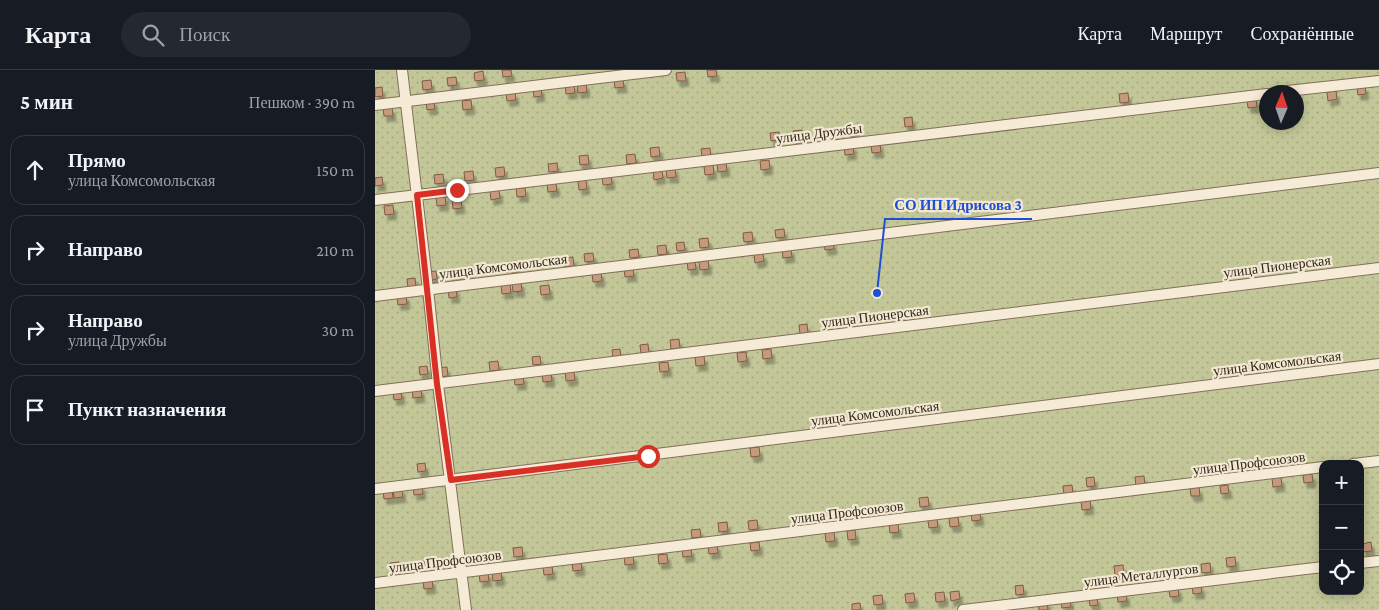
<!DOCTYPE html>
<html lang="ru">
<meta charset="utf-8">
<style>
:root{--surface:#171b24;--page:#242831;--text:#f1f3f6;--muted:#9ea1a6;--line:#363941}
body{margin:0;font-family:"Crimson Pro",serif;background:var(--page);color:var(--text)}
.controls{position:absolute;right:15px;bottom:15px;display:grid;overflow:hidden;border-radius:10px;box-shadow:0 2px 12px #0003}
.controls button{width:45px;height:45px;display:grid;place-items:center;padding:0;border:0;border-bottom:1px solid var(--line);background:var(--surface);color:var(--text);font:25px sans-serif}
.compass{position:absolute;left:884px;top:15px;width:45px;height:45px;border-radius:50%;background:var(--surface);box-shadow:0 2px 12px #0003;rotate:2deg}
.stop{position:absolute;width:15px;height:15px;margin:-11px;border:4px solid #d93025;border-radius:50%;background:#fff}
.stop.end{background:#d93025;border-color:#fff;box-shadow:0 1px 5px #0008}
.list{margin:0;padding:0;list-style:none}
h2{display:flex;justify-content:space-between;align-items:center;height:65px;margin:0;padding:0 20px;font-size:21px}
h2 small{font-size:16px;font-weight:400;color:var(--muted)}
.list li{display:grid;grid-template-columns:32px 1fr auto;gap:15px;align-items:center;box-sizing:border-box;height:70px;margin:0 10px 10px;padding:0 10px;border:1px solid var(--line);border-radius:15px}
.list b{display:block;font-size:19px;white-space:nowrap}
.list p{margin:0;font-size:16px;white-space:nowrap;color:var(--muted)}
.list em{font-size:16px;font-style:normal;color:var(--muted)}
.icon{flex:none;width:28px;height:28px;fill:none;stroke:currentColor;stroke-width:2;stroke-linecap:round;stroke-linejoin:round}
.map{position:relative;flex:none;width:1004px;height:540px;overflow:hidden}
header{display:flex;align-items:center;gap:30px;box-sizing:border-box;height:70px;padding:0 25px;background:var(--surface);border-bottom:1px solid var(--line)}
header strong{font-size:24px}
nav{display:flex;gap:28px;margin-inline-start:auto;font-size:18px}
.search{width:350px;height:45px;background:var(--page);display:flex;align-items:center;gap:12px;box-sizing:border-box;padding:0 18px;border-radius:28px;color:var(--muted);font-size:19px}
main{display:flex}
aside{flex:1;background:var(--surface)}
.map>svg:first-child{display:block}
.grass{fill:url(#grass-dots);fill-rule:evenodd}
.building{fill:#c5997c;stroke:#805a43;filter:url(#shadow)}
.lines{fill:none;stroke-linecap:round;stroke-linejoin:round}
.minor-casing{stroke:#836f5b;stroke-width:12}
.minor{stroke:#f6ebd6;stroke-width:10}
.route{stroke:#d93025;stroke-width:6}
.labels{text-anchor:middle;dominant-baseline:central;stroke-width:4.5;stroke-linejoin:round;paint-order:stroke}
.street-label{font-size:14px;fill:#34281e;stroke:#f2e8d2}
.leader{fill:none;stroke:#1d4ed8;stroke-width:2}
.callout-dot{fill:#1d4ed8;stroke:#f2e8d2;stroke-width:2}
.callout-label{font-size:15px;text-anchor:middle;font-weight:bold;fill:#1d4ed8;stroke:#f2e8d2;stroke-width:4.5;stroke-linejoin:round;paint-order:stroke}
</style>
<header>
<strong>Карта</strong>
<div class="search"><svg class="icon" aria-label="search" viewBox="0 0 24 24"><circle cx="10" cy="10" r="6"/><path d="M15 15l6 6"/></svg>Поиск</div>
<nav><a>Карта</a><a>Маршрут</a><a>Сохранённые</a></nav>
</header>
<main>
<aside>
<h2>5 мин<small>Пешком · 390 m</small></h2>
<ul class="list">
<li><svg class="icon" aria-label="ahead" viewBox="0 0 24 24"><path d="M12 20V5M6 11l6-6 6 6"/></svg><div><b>Прямо</b><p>улица Комсомольская</p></div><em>150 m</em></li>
<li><svg class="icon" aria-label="right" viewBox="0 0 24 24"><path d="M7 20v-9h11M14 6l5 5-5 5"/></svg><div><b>Направо</b></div><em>210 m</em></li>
<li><svg class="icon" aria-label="right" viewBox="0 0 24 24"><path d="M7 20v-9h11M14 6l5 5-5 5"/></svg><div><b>Направо</b><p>улица Дружбы</p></div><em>30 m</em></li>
<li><svg class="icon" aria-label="arrive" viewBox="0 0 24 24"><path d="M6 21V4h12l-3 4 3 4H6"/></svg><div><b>Пункт назначения</b></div></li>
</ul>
</aside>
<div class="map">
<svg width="1004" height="540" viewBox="0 0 1004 540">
<defs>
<pattern id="grass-dots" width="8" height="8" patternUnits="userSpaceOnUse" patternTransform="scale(1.25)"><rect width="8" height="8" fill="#c3c798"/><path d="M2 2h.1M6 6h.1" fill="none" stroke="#a8ab83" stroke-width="1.8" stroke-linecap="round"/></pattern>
<filter id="shadow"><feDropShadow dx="3" dy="5.5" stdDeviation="1" flood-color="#0004"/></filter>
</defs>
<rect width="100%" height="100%" fill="#eaddc3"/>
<path class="grass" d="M0 0H1004V540H0ZM892 22H922V52H892ZM948 394H985V521H948Z"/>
<path class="building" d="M127 0H136L137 6 128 7Z
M332 0H341L342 6 333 7Z
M108 1 109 10 100 11 99 3Z
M310 2 311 11H302L301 3Z
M81 7 82 15 73 16 72 8Z
M248 9 249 17 240 18 239 10Z
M56 10 57 19 48 20 47 11Z
M211 13 212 22 203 23 202 14Z
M199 14 200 23 191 24 190 15Z
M990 16 991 24 983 25 982 17Z
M7 17 8 26 0 27V18Z
M166 17 167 26 159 27 158 18Z
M961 21 962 29 953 31 952 22Z
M140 22 141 30 132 31 131 23Z
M753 23 754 32 745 33 744 24Z
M881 28 882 37 873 38 872 30Z
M59 30 60 39 52 40 51 31Z
M96 30 97 39 88 40 87 31Z
M17 37 18 46H9L8 38Z
M537 47 538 56 530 57 529 48Z
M480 55 481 63 472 64 471 56Z
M427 60 428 69 419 70 418 61Z
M404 62 405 70 396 71 395 63Z
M505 73 506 82 497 83 496 74Z
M478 75 479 84 470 85 469 76Z
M284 77 285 86 276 87 275 78Z
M335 78 336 87 327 88 326 79Z
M260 84 261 93 252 94 251 85Z
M213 85 214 94 205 95 204 86Z
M394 90 395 99 386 100 385 91Z
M351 92 352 101 343 102 342 93Z
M182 93 183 101 174 102 173 94Z
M338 95 339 104 330 105 329 96Z
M129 97 130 106 121 107 120 98Z
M300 98 301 107 292 108 291 99Z
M287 100 288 108 279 110 278 101Z
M98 101 99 110 90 111 89 102Z
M68 104 69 113 60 114 59 105Z
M236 105 237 114 228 115 227 106Z
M7 107 8 115 0 116V108Z
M211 110 212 119 204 120 203 111Z
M181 113 182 121 173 122 172 114Z
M141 118H150L151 126 142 127Z
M124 120 125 128 116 130 115 121Z
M70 126 71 135 62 136 61 127Z
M77 130H86L87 138 78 139Z
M18 135 19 144 10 145 9 136Z
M409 159 410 167 401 168 400 160Z
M377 162 378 171 369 172 368 163Z
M333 168 334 177 325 178 324 169Z
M458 171 459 179 450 180 449 172Z
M309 172 310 180 302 181 301 173Z
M291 175 292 184 283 185 282 176Z
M416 178 417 187 408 188 407 180Z
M263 179 264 187 255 188 254 180Z
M218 183 219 191 210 192 209 184Z
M388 183 389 191 380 193 379 184Z
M198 187 199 196 190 197 189 188Z
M320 190 321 199 313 200 312 191Z
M333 190 334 199 325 200 324 191Z
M141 191 142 199 133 200 132 192Z
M258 198 259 206 250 207 249 199Z
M61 201 62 209 53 210 52 202Z
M226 202 227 211 218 212 217 203Z
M85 203 86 212 78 213 77 204Z
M40 208 41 217 33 218 32 209Z
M146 212 147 221 138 222 137 213Z
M135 214 136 223 127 224 126 215Z
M174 215 175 224 166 225 165 216Z
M81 218 82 227 74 228 73 219Z
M31 225 32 234 23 235 22 226Z
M432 254 433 263 425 264 424 255Z
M304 269 305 278 296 279 295 270Z
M273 274 274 283 266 284 265 275Z
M245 279 246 287 238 288 237 280Z
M396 279 397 288 388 289 387 280Z
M371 282 372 291 363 292 362 283Z
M165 286 166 294 158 295 157 287Z
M329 286 330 295 321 296 320 287Z
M123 291 124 300 115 301 114 292Z
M293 292 294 301 285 302 284 293Z
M52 296 53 304 45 305 44 297Z
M72 297 73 306 64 307 63 298Z
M199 301 200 310 191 311 190 302Z
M176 302 177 311 168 312 167 303Z
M148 305 149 314 140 315 139 306Z
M46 318 47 327 38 328 37 319Z
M26 320 27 329 19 330 18 321Z
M384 377 385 386 376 387 375 378Z
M50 393 51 401 43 402 42 394Z
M853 393 854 402 845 403 844 394Z
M937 404 938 412 929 413 928 405Z
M769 406 770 415 761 416 760 407Z
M719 407 720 416 712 417 711 408Z
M906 407 907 416 898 417 897 408Z
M47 415 48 424 39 425 38 416Z
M697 415 698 424 689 425 688 416Z
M853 415 854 423 846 424 845 416Z
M824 417 825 426H816L815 418Z
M27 418 28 427 19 428 18 419Z
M17 419 18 428 9 429 8 420Z
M553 427 554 436 545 437 544 428Z
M715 430 716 439 707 440 706 431Z
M605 442 606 450 597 451 596 443Z
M583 447 584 456 575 457 574 448Z
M562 449 563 457 554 458 553 450Z
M382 450 383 459 374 460 373 451Z
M352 452 353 461 344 462 343 453Z
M523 454 524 462 515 463 514 455Z
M325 459 326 467 317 468 316 460Z
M480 460 481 469 473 470 472 461Z
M459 462 460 471 451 472 450 463Z
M384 472 385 480 376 481 375 473Z
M996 472 997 481 988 482 987 474Z
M342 474 343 483 334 484 333 475Z
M147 477 148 486 139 487 138 478Z
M316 478 317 486 308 487 307 479Z
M292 484 293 493 284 494 283 485Z
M258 485 259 494 250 495 249 486Z
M860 487 861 496 852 497 851 488Z
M58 489 59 498 50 499 49 490Z
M206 491 207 500 198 501 197 492Z
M24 492 25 501 16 502 15 493Z
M835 493 836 502 827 503 826 494Z
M748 495 749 504 740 505 739 496Z
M177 496 178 504 169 505 168 497Z
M126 501 127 510 118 511 117 502Z
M113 502 114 511 105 512 104 503Z
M57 509 58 518 49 519 48 510Z
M648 515 649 524 641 525 640 516Z
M826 515 827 523 818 524 817 516Z
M803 517 804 526 795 527 794 518Z
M584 521 585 529 576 531 575 522Z
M569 522 570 531 561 532 560 523Z
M539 523 540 532 531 533 530 524Z
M751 523 752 531 743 532 742 524Z
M507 525 508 534 499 535 498 526Z
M722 527 723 535 715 536 714 528Z
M695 528 696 537 687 538 686 530Z
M672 531 673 540H664L663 532Z
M485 533 486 540H477V534Z"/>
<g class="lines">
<g class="minor-casing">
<path id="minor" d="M27 0 53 219 63 314 91 540
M903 22 1004 11
M0 35 291 0
M0 130 892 24
M0 226 1004 103
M0 321 1004 198
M978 394 1004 391
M0 419 1004 294
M985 493 1004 491
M0 513 948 397
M588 540 948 497"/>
</g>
<use href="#minor" class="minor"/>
</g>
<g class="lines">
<path class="route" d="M82 120 42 125 62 314 76 410 273 386"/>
</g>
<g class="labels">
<g class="street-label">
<text transform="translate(444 63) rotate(-7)">улица Дружбы</text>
<text transform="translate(128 196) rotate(-7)">улица Комсомольская</text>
<text transform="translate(902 196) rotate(-7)">улица Пионерская</text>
<text transform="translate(500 246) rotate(-7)">улица Пионерская</text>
<text transform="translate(902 293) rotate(-7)">улица Комсомольская</text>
<text transform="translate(500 343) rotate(-7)">улица Комсомольская</text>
<text transform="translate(874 393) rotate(-7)">улица Профсоюзов</text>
<text transform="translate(472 442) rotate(-7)">улица Профсоюзов</text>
<text transform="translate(70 491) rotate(-7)">улица Профсоюзов</text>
<text transform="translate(766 505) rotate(-7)">улица Металлургов</text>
</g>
</g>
<path class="leader" d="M502 223L510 149H657"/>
<circle class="callout-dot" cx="502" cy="223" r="5"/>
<g class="callout-label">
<text x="583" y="140">СО ИП Идрисова 3</text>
</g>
</svg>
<div class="controls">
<button>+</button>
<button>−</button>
<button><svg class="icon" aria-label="locate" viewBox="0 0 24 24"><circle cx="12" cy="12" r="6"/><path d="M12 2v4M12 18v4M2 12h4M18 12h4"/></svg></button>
</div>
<svg class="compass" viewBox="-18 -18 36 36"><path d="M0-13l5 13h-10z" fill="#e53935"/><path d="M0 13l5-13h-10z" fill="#9ea1a6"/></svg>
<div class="stop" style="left:273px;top:386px"></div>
<div class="stop end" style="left:82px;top:120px"></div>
</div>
</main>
